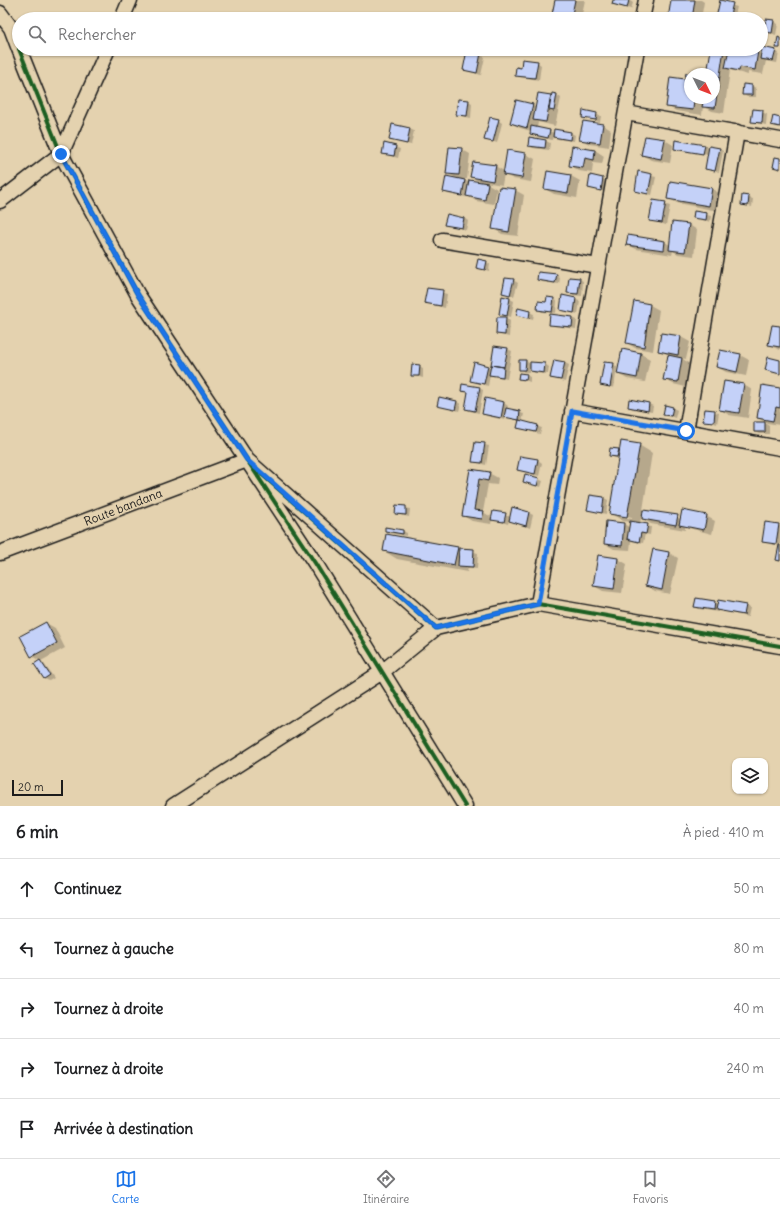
<!DOCTYPE html>
<html lang="fr">
<meta charset="utf-8">
<style>
:root{--surface:#fff;--page:#f2f2f2;--text:#202124;--muted:#757577;--line:#e0e0e0;--accent:#1a73e8}
body{margin:0;font-family:Delius,sans-serif;background:var(--page);color:var(--text)}
.controls{position:absolute;right:12px;bottom:12px;display:grid;overflow:hidden;border-radius:8px;box-shadow:0 1px 3px #0004}
.controls button{width:36px;height:36px;display:grid;place-items:center;padding:0;border:0;border-bottom:1px solid var(--line);background:var(--surface);color:var(--text);font:20px sans-serif}
.compass{position:absolute;left:684px;top:68px;width:36px;height:36px;border-radius:50%;background:var(--surface);box-shadow:0 1px 3px #0004;rotate:132deg}
.scale{position:absolute;left:12px;bottom:10px;width:51px;box-sizing:border-box;padding-left:4px;border:2px solid #1c1c1c;border-top:0;font-size:11px;line-height:14px;white-space:nowrap;color:#1c1c1c;-webkit-text-stroke:3px #e4d2af;paint-order:stroke}
.stop{position:absolute;width:12px;height:12px;margin:-9px;border:3px solid #1a73e8;border-radius:50%;background:#fff}
.stop.end{background:#1a73e8;border-color:#fff;box-shadow:0 1px 4px #0008}
.list{margin:0;padding:0;list-style:none}
h2{display:flex;justify-content:space-between;align-items:center;height:52px;margin:0;padding:0 16px;font-size:17px}
h2 small{font-size:13px;font-weight:400;color:var(--muted)}
.list li{display:grid;grid-template-columns:26px 1fr auto;gap:12px;align-items:center;box-sizing:border-box;height:60px;padding:0 16px;border-top:1px solid var(--line)}
.list b{display:block;font-size:15px;white-space:nowrap}
.list em{font-size:13px;font-style:normal;color:var(--muted)}
.icon{flex:none;width:22px;height:22px;fill:none;stroke:currentColor;stroke-width:2;stroke-linecap:round;stroke-linejoin:round}
.map{position:relative;flex:none;width:780px;height:806px;overflow:hidden}
.search{position:absolute;background:var(--surface);box-shadow:0 1px 3px #0004;left:12px;right:12px;top:12px;height:44px;display:flex;align-items:center;gap:10px;box-sizing:border-box;padding:0 14px;border-radius:22px;color:var(--muted);font-size:15px}
.sheet{height:352px;background:var(--surface)}
nav{display:flex;justify-content:space-around;align-items:center;box-sizing:border-box;height:56px;border-top:1px solid var(--line);background:var(--surface);font-size:11px;color:var(--muted)}
nav a{display:grid;justify-items:center;gap:2px}
nav .on{color:var(--accent)}
.map>svg:first-child{display:block}
.shadow{fill:#0003;fill-rule:evenodd}
.building{fill:#c4d1f8;stroke:#1c1c1c}
.lines{fill:none;stroke-linecap:round;stroke-linejoin:round}
.minor-casing{stroke:#1c1c1c;stroke-width:17}
.minor{stroke:#e4d2af;stroke-width:14}
.cycleway-casing{stroke:#e4d2af;stroke-width:6}
.cycleway{stroke:#1b5e20;stroke-width:4}
.route{stroke:#1a73e8;stroke-width:5}
.labels{text-anchor:middle;dominant-baseline:central;stroke-width:3;stroke-linejoin:round;paint-order:stroke}
.street-label{font-size:12px;fill:#1c1c1c;stroke:#e4d2af}
</style>
<div class="map">
<svg width="780" height="806" viewBox="0 0 780 806">
<rect width="100%" height="100%" fill="#e4d2af"/>
<filter id="ink" filterUnits="userSpaceOnUse"><feTurbulence type="fractalNoise" baseFrequency=".025" numOctaves="2"/><feDisplacementMap in="SourceGraphic" scale="8" xChannelSelector="R" yChannelSelector="G"/><feConvolveMatrix kernelMatrix="1 2 1 2 8 2 1 2 1" color-interpolation-filters="sRGB"/></filter>
<g filter="url(#ink)">
<path class="shadow" d="M556 0H585L581 19H552Z
M614 0H629L633 3 631 9 617 6 613 4Z
M672 0H701L704 2 701 19H669Z
M717 0H721V2L737 7 734 19 717 18 721 1Z
M774 21 778 24 776 35 765 31Z
M712 49H741L762 54 775 51 779 53 777 63 766 61 763 74 748 72V75L730 70 724 113 712 111 703 106 702 115 676 111 667 106 690 75V98H714V74H708Z
M468 52 485 57 481 75 464 70Z
M537 62 541 65 539 80 520 77 516 75 522 69Z
M744 85 752 86 756 88V97H747L743 94Z
M557 95 561 98 555 126 538 122 537 128 555 133V130L571 133 575 135 574 141 558 139 553 136 552 140 535 136 531 134V131L520 128 511 123 533 105 536 108 551 96Z
M468 101 472 103 471 118 457 115Z
M753 110 767 114 766 125 752 122Z
M584 112 601 116 600 122 583 117Z
M498 120 502 123 497 143 486 139Z
M603 125 611 130 609 147 589 144 581 139Z
M410 129 414 131 411 145 390 140Z
M665 140 673 145 670 163 651 160 642 155Z
M546 141 550 143 549 150 533 148 529 146Z
M385 144 400 149 398 158 383 154Z
M705 146 710 149H719L723 151 719 172 706 168 708 154 675 148Z
M573 147 595 150 604 156 602 164 593 163 592 173 579 171 570 166Z
M461 149 470 154 467 179H462L470 183H482L472 177 495 166 504 171 526 154 535 159 531 182 513 179 504 174 502 185 485 182 497 189 494 204 476 201 466 195V197L448 194 444 191 456 178 447 173Z
M548 172 571 176 580 181 577 198 554 194 545 189Z
M639 173 656 177 652 195 636 191Z
M602 179 607 181 605 192 589 188Z
M671 182 712 189 721 194 718 211 677 203 668 198Z
M515 190 524 195 518 236 502 234 494 229Z
M743 196 753 199 752 207 742 204Z
M654 201 670 206 666 225 650 220Z
M695 212 711 216 710 222 694 217Z
M464 218 468 221 466 230 446 224Z
M688 224 697 230 694 256 678 254 673 251 672 255 636 249 627 244 665 242 670 245Z
M486 262 490 264 489 271 477 267Z
M556 275 560 278 559 284 542 282 538 279Z
M579 279 583 281 582 296 572 295 568 293Z
M513 280 518 283 514 296 503 292Z
M428 289 447 294 445 308 425 303Z
M563 297 580 301 578 314 561 310Z
M510 299 514 301 511 317 500 314Z
M553 299 557 301 556 313 542 312 538 309Z
M650 305 659 310 653 351 635 348 627 343Z
M519 309 534 314 533 319 517 314Z
M551 315 573 318 577 320 576 329 554 326 550 324Z
M506 318 510 321 509 337 497 334Z
M780 327V350L769 344Z
M662 334 681 337 690 342 686 359 681 358 691 364 686 387 673 384 664 379 669 355 659 350Z
M507 349 512 351 507 379 490 375 488 386 471 380 488 367 491 369Z
M623 350 641 354 650 359 645 382 627 379 618 374Z
M740 355 749 360 746 376 726 372 717 367Z
M526 361 531 365V363L545 364 549 367 548 374 535 373 529 370V372H524L520 369Z
M565 363 569 365 565 382 551 378Z
M613 364 617 367 614 388 602 384Z
M419 366 423 368V378L412 375Z
M526 375 530 377V382L519 378Z
M744 385 752 390 748 418 729 415 721 410Z
M479 388 483 390 479 413 470 411 466 409 469 393 462 390Z
M780 389V425L767 423 758 418Z
M485 400 504 403 508 406 507 409 524 414 522 422 542 428 540 434 518 428 520 421 506 417 505 420 487 416 483 414Z
M630 400 649 404 653 406 652 412 633 409 629 407Z
M457 402 461 404 459 411 438 405Z
M673 408 677 410 675 418 664 414Z
M706 410 719 413 717 424 705 420Z
M765 423 769 426V434H759L755 432Z
M476 443 489 446 486 465 474 462Z
M639 445 652 453 643 510 681 519 706 516 715 521 712 534 685 527V530L651 524 641 518 640 524 651 527 650 535 645 534 643 543 631 541 630 550 614 549 605 544 624 524 630 528 631 522 623 521 610 513 619 459 610 456 618 450 620 451ZM623 515 632 517V519L623 517Z
M538 460 542 463 539 476 518 470Z
M471 470 489 473 498 478 497 485 488 484 483 512 493 518 494 512 511 517 513 508 529 513 533 515 530 528 509 520 508 524 492 519 491 524 472 521 463 516Z
M525 475 543 481 541 487 524 481Z
M604 498 608 500 606 514 589 510Z
M397 506 410 509 409 517 396 514Z
M766 523 780 526V561V546L763 542Z
M386 528 403 531 407 533V536L390 533 386 531Z
M457 548 478 553 477 569 468 568 467 572 397 559 384 551Z
M654 550 669 553 678 558 670 594 655 591 647 586Z
M618 559 627 564 622 593 603 591 594 586Z
M696 599 719 604 746 605 750 608 748 617 718 610V612L699 609 695 607Z
M46 623 55 628 65 648 41 661 44 664 54 678 49 681 45 679 35 664 40 661 32 656Z"/>
<path class="building" d="M555 0H575L571 19H551Z
M613 0H629L627 8 612 4Z
M671 0H695L692 19H668Z
M720 0 733 3 729 19 716 18Z
M766 19 774 20 772 33 764 32Z
M778 37 780 38V48H776Z
M762 47 776 50 773 61 760 59Z
M711 49H724L715 108 702 107 704 98H714V74H707Z
M729 49 758 51 755 70 740 67 739 71 725 68Z
M467 50 481 53 477 73 463 70Z
M522 59 538 61 535 78 515 76 516 67 521 68Z
M686 73 690 74V98H694L693 110 666 107 670 77 685 79Z
M743 84 752 85V95H742Z
M538 93 551 95 546 122 533 120Z
M552 93 557 94 554 111 549 110Z
M458 99 469 100 467 116 456 115Z
M516 100 533 104 527 128 510 123Z
M753 109 763 110 762 123 751 122Z
M583 110 597 113 596 120 582 118Z
M773 116 780 118V127L771 125Z
M490 117 499 119 493 142 484 140Z
M583 121 603 124 600 143 579 140Z
M392 124 410 128 407 144 389 140Z
M531 126 550 130 548 138 530 134Z
M554 129 571 132 570 140 553 137Z
M645 136 665 139 661 159 641 155Z
M529 137 546 140 545 148 528 146Z
M675 140 705 145 703 154 674 149Z
M384 143 396 146 394 156 382 154Z
M572 146 595 150 594 160 585 158 583 168 569 166Z
M709 146 720 148 715 171 705 169Z
M449 147 462 148 459 175 446 174Z
M507 150 526 153 522 178 503 175Z
M775 157 780 158V169L773 167Z
M473 162 496 165 493 181 470 177Z
M547 171 571 175 568 193 544 189Z
M638 171 652 174 648 194 635 191Z
M590 175 603 178 601 191 588 188Z
M446 176 465 180 462 196 443 192Z
M469 180 488 183 485 200 466 196Z
M670 181 712 188 709 206 667 199Z
M499 187 516 189 509 232 492 229Z
M742 195 749 196 748 206 741 205Z
M653 200 666 202 662 223 649 221Z
M694 211 707 213 706 220 693 218Z
M447 214 464 218 462 228 444 225Z
M672 222 689 224 685 252 669 250Z
M628 235 665 241 664 250 626 245Z
M478 259 487 261 485 270 476 268Z
M538 272 557 274 555 283 537 280Z
M569 277 580 278 578 294 567 293Z
M505 278 514 279 510 295 502 293Z
M427 288 443 290 441 306 424 303Z
M562 295 576 298 574 313 560 310Z
M502 296 510 298 507 316 499 314Z
M547 297 554 298 552 312 537 310 538 301 546 302Z
M634 301 650 304 644 347 626 343Z
M518 308 530 311 529 318 516 315Z
M550 314 573 317 572 327 549 325Z
M497 317H506L505 335 496 334Z
M772 325 780 326V347L768 345Z
M661 333 681 336 678 355 658 351Z
M494 346 508 348 504 367 491 365Z
M622 349 641 353 637 378 617 374Z
M720 350 741 354 737 372 716 367Z
M668 355 682 358 678 382 663 380Z
M768 357 780 360V374L765 370Z
M519 360H526L525 370H519Z
M554 360 565 362 561 380 550 378Z
M474 362 488 366 484 384 470 381Z
M530 362 545 363 544 373 530 371Z
M604 362 614 363 610 387 600 385Z
M412 364 420 365 419 376H411Z
M491 365 504 367 503 377 489 375Z
M519 373 527 374 526 380 518 379Z
M724 381 744 384 739 413 719 410Z
M462 384 480 387 475 411 465 409 468 392 461 391Z
M762 385 780 388V408L776 407 773 421 757 418Z
M439 397 457 401 455 410 437 406Z
M485 398 504 402 501 418 482 414Z
M629 399 649 403 648 411 628 407Z
M665 405 673 407 671 416 663 415Z
M506 408 520 411 519 420 504 417Z
M705 409 715 410 714 422 703 421Z
M519 420 538 425 536 432 517 428Z
M754 422H765V432H754Z
M621 441 640 444 627 517 609 514Z
M475 442 485 443 482 463 472 462Z
M610 448 619 449 617 457 609 456Z
M520 456 538 459 535 474 517 470Z
M470 469 490 472 488 481 479 479 474 510 484 511 482 519 462 516Z
M525 474 539 478 537 486 523 482Z
M590 495 604 497 602 513 587 510Z
M396 505 406 506V515L395 514Z
M512 507 529 512 526 526 509 521Z
M643 510 678 515 676 525 642 519Z
M682 510 707 515 704 530 679 525Z
M493 511 506 513 504 522 491 520Z
M606 521 624 523 622 546 604 544Z
M630 521 648 524 646 534 641 533 639 542 627 539Z
M765 522 779 524 776 544 762 542Z
M385 527 403 530V534L385 531Z
M386 534 458 547 454 565 383 551Z
M779 545H780V561L776 560Z
M459 548 474 549 473 567 458 566Z
M653 549 669 552 662 590 645 586Z
M598 555 618 558 614 589 593 586Z
M696 598 715 601 714 610 694 607Z
M718 600 746 605 744 615 716 610Z
M46 622 57 643 31 657 20 636Z
M40 660 50 675 44 679 34 664Z"/>
<g class="lines">
<g class="minor-casing">
<path id="minor" d="M0 13 11 28 19 49
M122 19 130 0
M642 19 646 0
M19 49 61 154 138 295 315 563 465 806
M626 113 780 140
M0 201 61 154 108 49
M442 240 598 266
M572 411 780 448
M686 431 737 132
M0 553 247 460 436 628 538 604 780 646
M538 604 637 49
M173 806 382 672 436 628"/>
</g>
<use href="#minor" class="minor"/>
<g class="cycleway-casing">
<path id="cycleway" d="M19 49 61 154 138 295 315 563 465 806
M257 470 436 628 538 604 780 646"/>
</g>
<use href="#cycleway" class="cycleway"/>
</g>
</g>
<g class="lines" filter="url(#ink)">
<path class="route" d="M61 154 138 295 247 460 436 628 538 604 572 411 686 431"/>
</g>
<g class="labels">
<g class="street-label">
<text transform="translate(123 507) rotate(-21)">Route bandana</text>
</g>
</g>
</svg>
<div class="controls">
<button><svg class="icon" aria-label="layers" viewBox="0 0 24 24"><path d="M12 4l9 5-9 5-9-5zM3 14l9 5 9-5"/></svg></button>
</div>
<svg class="compass" viewBox="-18 -18 36 36"><path d="M0-13l5 13h-10z" fill="#e53935"/><path d="M0 13l5-13h-10z" fill="#757577"/></svg>
<div class="scale">20 m</div>
<div class="stop" style="left:686px;top:431px"></div>
<div class="stop end" style="left:61px;top:154px"></div>
<div class="search"><svg class="icon" aria-label="search" viewBox="0 0 24 24"><circle cx="10" cy="10" r="6"/><path d="M15 15l6 6"/></svg>Rechercher</div>
</div>
<section class="sheet">
<h2>6 min<small>À pied · 410 m</small></h2>
<ul class="list">
<li><svg class="icon" aria-label="ahead" viewBox="0 0 24 24"><path d="M12 20V5M6 11l6-6 6 6"/></svg><div><b>Continuez</b></div><em>50 m</em></li>
<li><svg class="icon" aria-label="left" viewBox="0 0 24 24"><path d="M17 20v-9H6M10 6l-5 5 5 5"/></svg><div><b>Tournez à gauche</b></div><em>80 m</em></li>
<li><svg class="icon" aria-label="right" viewBox="0 0 24 24"><path d="M7 20v-9h11M14 6l5 5-5 5"/></svg><div><b>Tournez à droite</b></div><em>40 m</em></li>
<li><svg class="icon" aria-label="right" viewBox="0 0 24 24"><path d="M7 20v-9h11M14 6l5 5-5 5"/></svg><div><b>Tournez à droite</b></div><em>240 m</em></li>
<li><svg class="icon" aria-label="arrive" viewBox="0 0 24 24"><path d="M6 21V4h12l-3 4 3 4H6"/></svg><div><b>Arrivée à destination</b></div></li>
</ul>
</section>
<nav>
<a class="on"><svg class="icon" aria-label="map" viewBox="0 0 24 24"><path d="M3 6l6-2 6 2 6-2v14l-6 2-6-2-6 2zM9 4v14M15 6v14"/></svg>Carte</a>
<a><svg class="icon" aria-label="directions" viewBox="0 0 24 24"><path d="M12 3l9 9-9 9-9-9zM9 14v-3h6M13 9l2 2-2 2"/></svg>Itinéraire</a>
<a><svg class="icon" aria-label="saved" viewBox="0 0 24 24"><path d="M7 4h10v16l-5-4-5 4z"/></svg>Favoris</a>
</nav>
